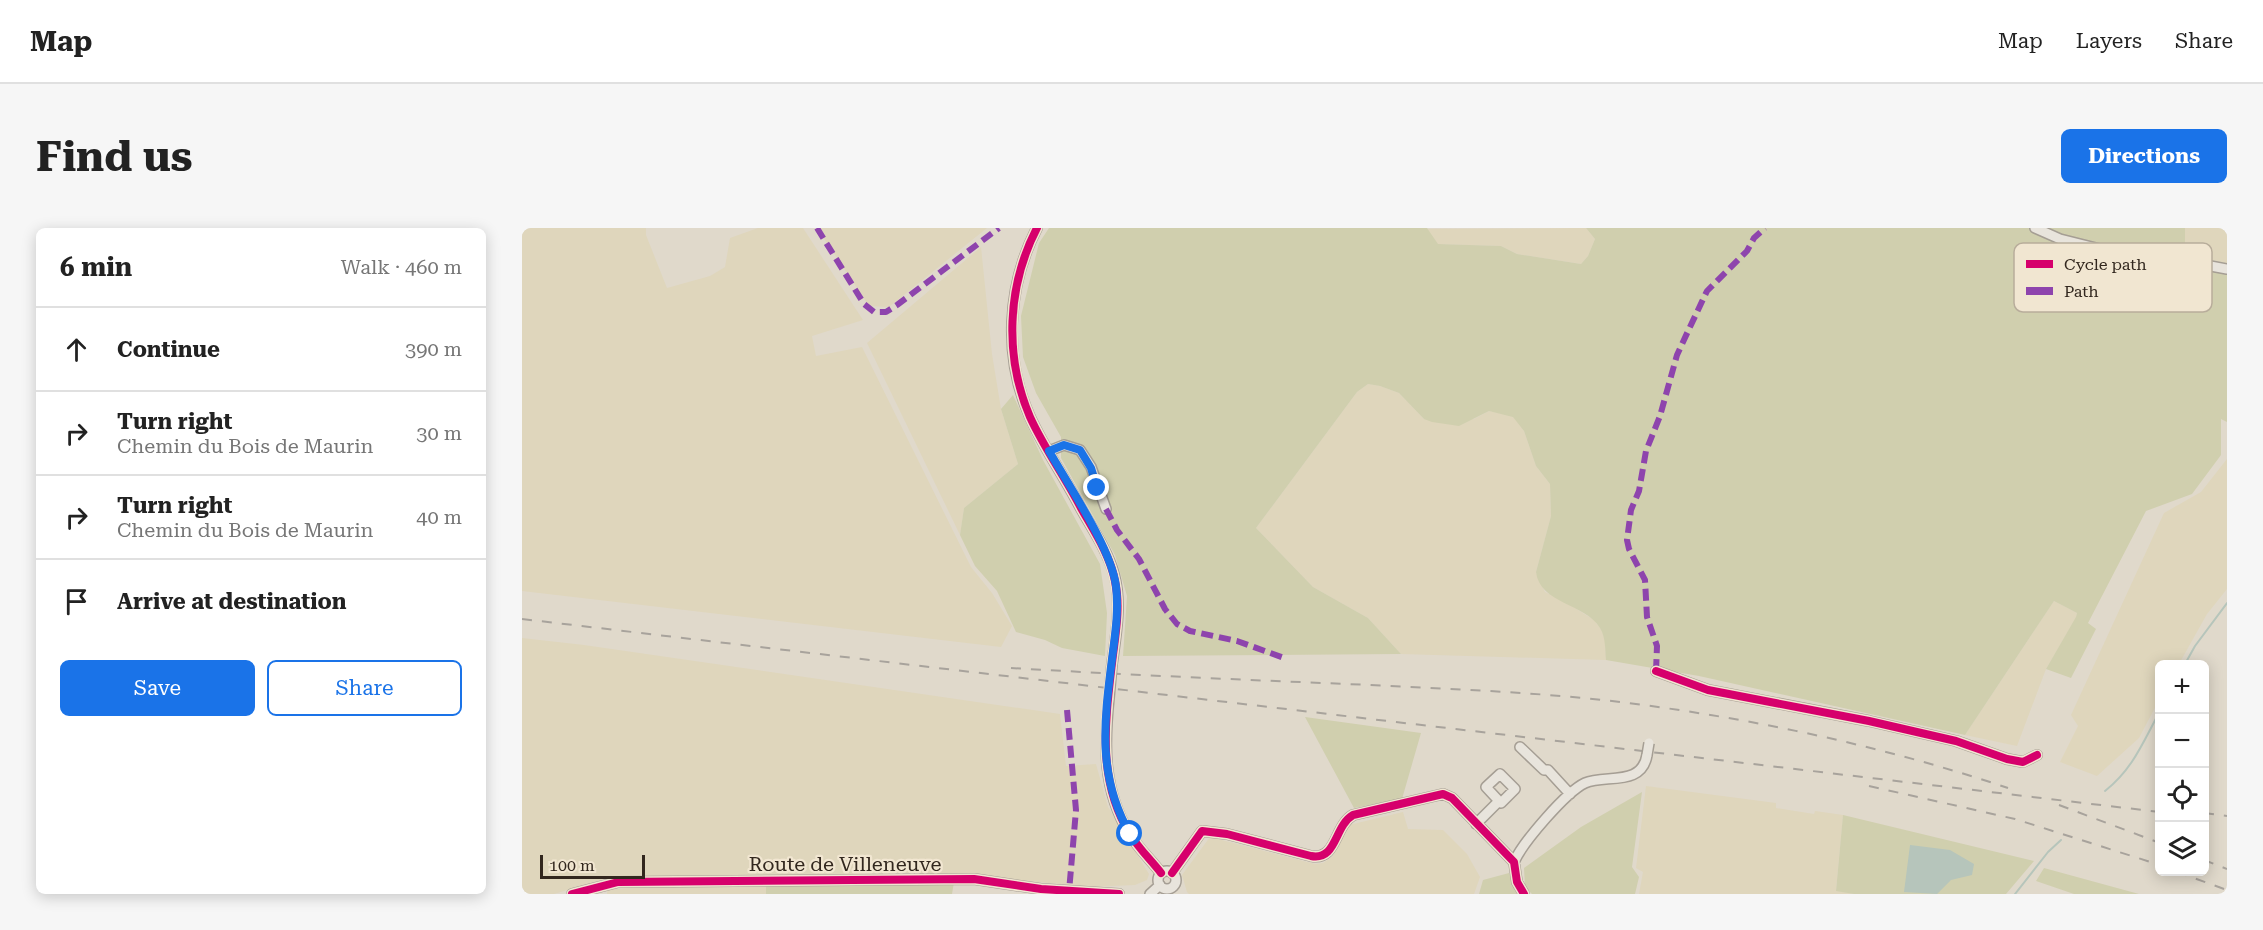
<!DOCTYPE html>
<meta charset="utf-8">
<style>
:root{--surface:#fff;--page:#f6f6f6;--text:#222;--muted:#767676;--line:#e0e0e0;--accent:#1a73e8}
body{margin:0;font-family:"Roboto Serif",serif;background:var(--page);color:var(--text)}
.controls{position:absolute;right:18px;bottom:18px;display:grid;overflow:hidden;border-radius:9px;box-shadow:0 3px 15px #0003}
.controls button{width:54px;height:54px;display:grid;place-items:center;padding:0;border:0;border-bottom:2px solid var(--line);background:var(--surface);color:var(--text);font:30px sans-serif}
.scale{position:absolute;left:18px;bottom:15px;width:105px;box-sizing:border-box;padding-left:6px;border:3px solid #32271e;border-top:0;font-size:16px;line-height:21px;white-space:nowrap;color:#32271e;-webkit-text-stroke:4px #f1e6d1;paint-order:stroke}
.stop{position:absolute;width:18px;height:18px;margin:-14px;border:4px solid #1a73e8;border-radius:50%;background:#fff}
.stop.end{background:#1a73e8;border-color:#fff;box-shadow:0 2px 6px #0008}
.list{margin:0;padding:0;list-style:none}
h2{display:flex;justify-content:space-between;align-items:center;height:78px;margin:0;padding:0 24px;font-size:26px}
h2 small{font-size:20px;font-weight:400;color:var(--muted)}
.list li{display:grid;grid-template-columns:39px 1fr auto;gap:18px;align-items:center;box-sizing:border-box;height:84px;padding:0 24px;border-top:2px solid var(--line)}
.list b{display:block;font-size:22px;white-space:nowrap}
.list p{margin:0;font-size:20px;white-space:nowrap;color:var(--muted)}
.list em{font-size:20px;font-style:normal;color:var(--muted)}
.actions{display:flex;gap:12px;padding:18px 24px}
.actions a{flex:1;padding:14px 0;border:2px solid var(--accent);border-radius:9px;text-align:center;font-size:21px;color:var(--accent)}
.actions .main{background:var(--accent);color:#fff}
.icon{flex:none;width:33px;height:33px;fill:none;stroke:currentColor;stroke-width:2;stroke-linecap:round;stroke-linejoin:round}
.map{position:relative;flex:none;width:1705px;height:666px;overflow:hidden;border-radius:9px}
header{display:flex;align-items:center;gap:36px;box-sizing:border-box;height:84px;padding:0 30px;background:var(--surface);border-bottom:2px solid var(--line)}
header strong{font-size:28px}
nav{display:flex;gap:33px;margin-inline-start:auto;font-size:21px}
.intro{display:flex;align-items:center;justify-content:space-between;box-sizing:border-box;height:144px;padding:0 36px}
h1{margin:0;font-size:42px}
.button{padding:15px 27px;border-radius:9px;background:var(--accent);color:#fff;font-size:21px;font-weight:700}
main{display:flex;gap:36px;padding:0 36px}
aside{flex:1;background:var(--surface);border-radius:9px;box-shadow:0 3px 15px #0003}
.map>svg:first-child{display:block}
.farmland{fill:#dfd6bc}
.green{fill:#d0cfae}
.water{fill:#b6c5bb}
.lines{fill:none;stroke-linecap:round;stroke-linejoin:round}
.stream{stroke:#b6c5bb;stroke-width:2}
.minor-casing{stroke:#a59e94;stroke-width:12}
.minor{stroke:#e8e4dc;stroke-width:9}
.rail{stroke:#a8a39c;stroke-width:2;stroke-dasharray:10 10;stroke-linecap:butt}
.minor-bridge-casing{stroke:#a59e94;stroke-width:12;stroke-linecap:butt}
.minor-bridge{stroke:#e8e4dc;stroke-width:9}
.quiet{stroke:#8e44ad;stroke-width:6;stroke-dasharray:12 6;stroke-linecap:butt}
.cycleway-casing{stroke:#f1e6d1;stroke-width:11}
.cycleway{stroke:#d6006c;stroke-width:8}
.route{stroke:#1a73e8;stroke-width:8}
.labels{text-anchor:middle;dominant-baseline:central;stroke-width:4.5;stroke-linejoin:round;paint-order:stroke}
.street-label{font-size:20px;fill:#32271e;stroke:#f1e6d1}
.key{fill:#f1e6d1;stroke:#b8ad9b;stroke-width:1.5}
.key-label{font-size:16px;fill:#32271e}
</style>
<header>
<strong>Map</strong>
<nav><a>Map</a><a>Layers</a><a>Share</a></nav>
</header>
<div class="intro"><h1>Find us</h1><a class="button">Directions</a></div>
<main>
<aside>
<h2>6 min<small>Walk · 460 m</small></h2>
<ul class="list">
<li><svg class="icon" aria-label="ahead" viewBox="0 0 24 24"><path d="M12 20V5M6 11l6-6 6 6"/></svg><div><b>Continue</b></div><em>390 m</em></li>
<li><svg class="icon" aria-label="right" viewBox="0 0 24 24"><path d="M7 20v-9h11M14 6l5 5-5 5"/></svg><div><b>Turn right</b><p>Chemin du Bois de Maurin</p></div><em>30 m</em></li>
<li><svg class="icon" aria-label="right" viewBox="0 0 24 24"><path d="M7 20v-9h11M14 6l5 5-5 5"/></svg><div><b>Turn right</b><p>Chemin du Bois de Maurin</p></div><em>40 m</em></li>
<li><svg class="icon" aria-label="arrive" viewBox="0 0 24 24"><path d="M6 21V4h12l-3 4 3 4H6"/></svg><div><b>Arrive at destination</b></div></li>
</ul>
<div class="actions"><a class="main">Save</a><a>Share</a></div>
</aside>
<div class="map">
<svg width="1705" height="666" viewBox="0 0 1705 666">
<rect width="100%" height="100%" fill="#e0d9cb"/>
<path class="farmland" d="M0 0H124V7L145 60 188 48 203 39 208 10 236 0H281L341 92 290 108 294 128 340 119 449 339 470 365 490 398 479 419 0 363Z
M295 0H465L367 79 347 78Z
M1064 0 1073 11 1066 28 1059 36 995 26 979 18 915 16 905 1Z
M1663 0H1705V40L1663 30Z
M459 19 470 126 479 181 496 236 442 280 438 307 345 115Z
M846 156 858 158 877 165 902 191H952L967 183 991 188 1002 203 1014 238 1028 256 1029 288 1014 344 1023 364 1040 372 1072 392 1079 401 1083 411 1084 432 879 426 846 390 791 359 734 300 835 164Z
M1705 231V361L1685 386 1657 436H1638L1637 472 1617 510 1575 548 1538 534 1556 498 1549 487 1642 285 1679 264Z
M1532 373 1555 385 1554 390 1524 441 1495 518 1443 507Z
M0 410 62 417 538 486 544 538 574 536 586 579 627 646 625 652 613 657 567 659 434 646 386 645 86 650 32 666H0Z
M1124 558 1254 575V580L1292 586 1293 583 1321 587 1314 662 1332 666H1117L1121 644 1114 640Z
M881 584 886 601 921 602 945 626 958 649 952 666H667L665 664 660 647 688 609 793 636 801 635 811 628 827 597Z
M187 657H244V666H85V661Z"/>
<path class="green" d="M527 0H905L916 16 979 18 995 26 1059 36 1066 28 1073 11 1064 0H1663V30L1705 41V194L1699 191V227L1670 266 1624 283 1566 395 1574 401 1549 450 1524 441 1554 389 1555 385 1532 373 1443 507 1177 448 1084 432C1083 422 1084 410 1078 400 1063 375 1018 376 1014 344L1029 288 1028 256 1014 238 1002 203 991 189 967 183 937 198 910 194 902 191 877 165 858 158 846 156 835 164 734 300 791 359 846 390 879 426 601 428 605 368 593 327 539 230V209L514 165 501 129 499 88 517 15Z
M491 167 521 232 578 336 585 385 583 428 540 420 523 412 494 404 475 363 453 338 438 307 442 280 496 236 479 181Z
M783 489 899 505 880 571 832 580Z
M1120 564 1110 639 1117 649 1113 666H1010L1003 659 1002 640 1059 599Z
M1321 587 1512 633 1484 666H1332L1314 663Z
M1522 640 1617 666H1552L1514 653Z
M987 645 996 666H957L961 652Z
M432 654 430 666H244V657Z"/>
<path class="water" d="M1388 617 1428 622 1452 636 1450 647 1429 652 1415 666 1382 664Z"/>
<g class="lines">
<path class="stream" d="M1663 436 1673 418 1705 375
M1583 563C1611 541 1621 514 1638 483
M1493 666 1526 624 1539 612"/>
<g class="minor-casing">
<path id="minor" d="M515 0C485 58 481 129 508 189 522 220 542 248 557 277 569 299 585 321 592 346 600 375 594 407 590 436
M1513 0 1538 11 1610 29 1662 33 1705 41
M527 223 542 217 558 222 569 239 584 281
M1134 443 1186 462 1347 493 1434 513 1485 531 1501 534 1515 527
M587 470C582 518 581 562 607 605 616 620 629 632 639 645
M998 519 1022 542H1026L1048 566
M954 596 977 573 964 559 978 546 993 561 979 575 977 573
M992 634C1001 614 1044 564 1063 555 1083 546 1120 559 1125 527
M636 652a9 9 0 1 1 18 0a9 9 0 1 1-18 0Z
M650 645 680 603 705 606 789 628C815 633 812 598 831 587L921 566 930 570 992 634 995 654 1002 666
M50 666 96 654 452 651 519 661 597 666
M628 666 638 657"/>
</g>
<use href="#minor" class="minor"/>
<path class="rail" d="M0 391 1638 584
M489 440C608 447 728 452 848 457 929 461 1010 464 1090 473 1224 489 1358 517 1486 560
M1347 558 1493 591 1638 637
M1537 577 1638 615
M1682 585 1705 588
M1682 632 1705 641
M1655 644 1705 662"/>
<g class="minor-bridge-casing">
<path id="minor-bridge" d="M587 470 590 436
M1125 527 1127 515"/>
</g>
<use href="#minor-bridge" class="minor-bridge"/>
<path class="quiet" d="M295 0 342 76 352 84H364L375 77 477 0
M584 281 595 302 617 331 643 381 655 396 668 403 715 413 765 431
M1134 443 1135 418 1125 389 1123 352 1107 321 1105 312 1109 282 1117 263 1124 223 1138 188 1155 127 1167 101 1185 63 1225 23 1232 10 1243 0
M545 482 554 582 547 664"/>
<g class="cycleway-casing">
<path id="cycleway" d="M515 0C485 58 482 128 508 189 522 220 543 249 559 280 572 303 588 327 593 353 599 380 593 408 590 435 583 494 575 553 608 606 617 621 629 632 639 645
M1134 443 1186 462 1347 493 1434 513 1485 531 1501 534 1515 527
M650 645 680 603 705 606 789 628C815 633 812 598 831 587L921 566 930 570 992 634 995 654 1002 666
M50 666 96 654 452 651 519 661 597 666"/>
</g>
<use href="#cycleway" class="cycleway"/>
</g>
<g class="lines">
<path class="route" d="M575 260 569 240 558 222 542 217 527 223C547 258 589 320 594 358 597 383 593 407 590 431 582 494 575 548 608 606"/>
</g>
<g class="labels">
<g class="street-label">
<text x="323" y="636">Route de Villeneuve</text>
</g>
</g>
<rect x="1492" y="15" width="198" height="69" rx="9" class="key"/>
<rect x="1504" y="32" width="27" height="8" fill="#d6006c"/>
<rect x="1504" y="59" width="27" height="8" fill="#8e44ad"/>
<g class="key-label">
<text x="1542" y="42">Cycle path</text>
<text x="1542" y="69">Path</text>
</g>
</svg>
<div class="controls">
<button>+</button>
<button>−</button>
<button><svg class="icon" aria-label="locate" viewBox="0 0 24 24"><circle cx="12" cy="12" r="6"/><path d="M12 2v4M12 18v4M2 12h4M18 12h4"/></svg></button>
<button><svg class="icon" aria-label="layers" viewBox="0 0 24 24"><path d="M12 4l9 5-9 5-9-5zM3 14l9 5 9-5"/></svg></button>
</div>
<div class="scale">100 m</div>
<div class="stop" style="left:608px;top:606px"></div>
<div class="stop end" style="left:575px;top:260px"></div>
</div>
</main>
